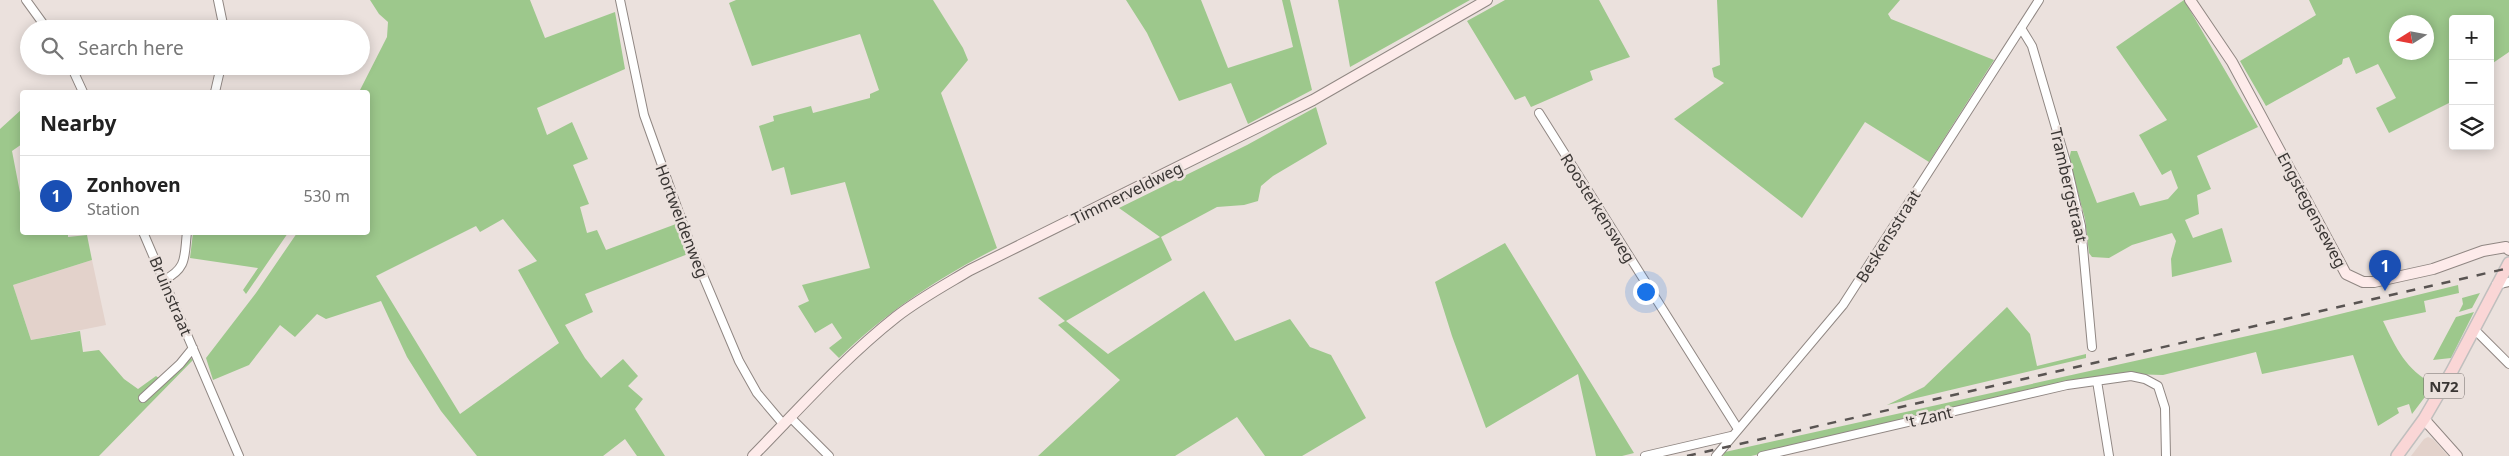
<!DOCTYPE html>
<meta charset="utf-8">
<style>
:root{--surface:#fff;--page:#f6f6f6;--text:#222;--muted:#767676;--line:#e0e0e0;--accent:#111827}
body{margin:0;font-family:"Noto Sans",sans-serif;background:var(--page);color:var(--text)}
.controls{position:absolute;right:15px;top:15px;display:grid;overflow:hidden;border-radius:5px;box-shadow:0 2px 12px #0003}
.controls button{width:45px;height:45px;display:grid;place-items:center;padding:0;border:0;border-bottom:1px solid var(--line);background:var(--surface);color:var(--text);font:25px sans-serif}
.compass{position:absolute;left:2389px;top:15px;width:45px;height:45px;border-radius:50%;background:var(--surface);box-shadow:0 2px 12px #0003;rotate:259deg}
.you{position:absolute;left:1645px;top:291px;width:18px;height:18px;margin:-12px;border:4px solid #fff;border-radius:50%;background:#1a73e8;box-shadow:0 0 0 8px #1a73e833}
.badge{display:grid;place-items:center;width:32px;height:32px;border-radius:50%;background:var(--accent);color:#fff;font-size:16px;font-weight:700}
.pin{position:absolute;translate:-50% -41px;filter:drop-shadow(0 1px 2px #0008)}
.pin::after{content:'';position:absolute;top:26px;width:18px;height:15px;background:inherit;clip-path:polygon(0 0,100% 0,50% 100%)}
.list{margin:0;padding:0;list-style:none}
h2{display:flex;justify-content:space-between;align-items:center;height:65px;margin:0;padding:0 20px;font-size:21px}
h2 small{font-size:16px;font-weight:400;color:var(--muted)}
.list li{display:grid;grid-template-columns:32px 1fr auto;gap:15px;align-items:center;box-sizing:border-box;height:80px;padding:0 20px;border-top:1px solid var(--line)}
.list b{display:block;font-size:19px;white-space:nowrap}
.list p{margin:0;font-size:16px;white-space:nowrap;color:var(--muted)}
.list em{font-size:16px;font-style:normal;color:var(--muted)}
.icon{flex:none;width:28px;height:28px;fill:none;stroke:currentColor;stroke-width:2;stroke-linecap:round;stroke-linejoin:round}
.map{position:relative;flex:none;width:2509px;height:456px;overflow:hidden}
.search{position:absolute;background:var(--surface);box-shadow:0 2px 12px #0003;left:20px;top:20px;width:350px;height:55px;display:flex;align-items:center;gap:12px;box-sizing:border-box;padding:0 18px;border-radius:28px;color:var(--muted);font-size:19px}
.panel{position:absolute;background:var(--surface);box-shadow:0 2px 12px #0003;left:20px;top:90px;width:350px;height:145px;border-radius:5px}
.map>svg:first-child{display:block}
.built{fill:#e3d2cb}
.green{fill:#9dc88c;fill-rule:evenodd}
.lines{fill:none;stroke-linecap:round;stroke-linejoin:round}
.street-casing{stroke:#908783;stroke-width:10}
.secondary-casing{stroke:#908783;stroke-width:12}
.primary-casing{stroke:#c0bfbe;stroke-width:14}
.street{stroke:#fff;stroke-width:8}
.secondary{stroke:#fdebea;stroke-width:10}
.primary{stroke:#fad6d6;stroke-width:11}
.rail{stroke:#595452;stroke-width:2.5;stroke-dasharray:9 9;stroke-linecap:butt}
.labels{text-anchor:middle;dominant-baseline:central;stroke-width:5;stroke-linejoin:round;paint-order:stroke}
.shield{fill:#ebe1dd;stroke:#6f6967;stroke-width:1}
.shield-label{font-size:15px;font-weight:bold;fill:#3a3634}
.street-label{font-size:16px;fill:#3a3634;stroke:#ebe1dd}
</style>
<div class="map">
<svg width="2509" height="456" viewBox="0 0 2509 456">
<rect width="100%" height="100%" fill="#ebe1dd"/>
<path class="built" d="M92 260 106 325 31 340 13 285Z
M2428 437 2433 439 2448 456H2411L2424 439Z"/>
<path class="green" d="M370 0H530L545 38 615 12 625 69 537 108 547 135 572 122 588 159 573 165 589 204 580 207 587 233 597 230 606 250 676 224 688 254 585 294 593 312 565 325 585 358 601 378 623 359 638 376 628 386 643 399 635 409 665 456H637L625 439 603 456H477L441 411 407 357 381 301 326 319 317 314 295 337 280 325 249 365 213 380 206 358 256 293 297 233 368 232V92H359L387 37 388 22 379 14ZM503 219 537 261 518 270 559 343 460 414 376 276 476 226 480 232Z
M736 0H933L963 48 968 60 941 93 997 248C936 279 888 311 839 358L829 348 842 338 832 323 815 333 798 306 809 301 802 285 870 268 845 182 791 195 784 167 772 171 759 126 774 121 773 116 811 106 813 113 870 98V94L879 90 860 34 752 66 729 3Z
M1126 0H1201L1228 68 1293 47 1282 0H1290L1312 90 1248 124 1231 83 1179 101 1147 33Z
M1338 0H1470L1350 67Z
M1505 0H1599L1630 57 1590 71 1593 80 1531 107 1525 96 1515 100 1467 21Z
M1717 0H1900L1888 14 1891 19 1994 60 1929 162 1865 122 1802 218 1674 119 1724 83 1714 77 1712 68 1720 65Z
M2184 0 2258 127 2197 156 2211 189 2197 195 2199 214 2185 220 2193 238 2222 228 2232 262 2172 277 2171 259 2176 241 2172 233 2132 245 2109 258 2092 257 2089 253 2085 219 2069 159 2071 151H2077L2097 203 2134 192 2140 206 2168 199 2178 188 2171 170 2162 175 2139 135 2167 120 2116 47Z
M2309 0H2509V52L2490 65V19H2453V101L2389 133 2376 108 2396 98 2378 64 2356 74 2349 57 2343 59 2342 64 2266 106 2240 61 2316 15ZM2396 22H2426V52H2396Z
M1316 107 1327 144 1273 176 1261 186 1258 201 1244 205 1217 207 1161 237 1172 260 1066 321 1108 354 1204 291 1235 341 1290 319 1310 347 1331 355 1366 418 1302 456H1265L1237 417 1175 456H1038L1120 380 1058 325 1065 321 1038 298 1160 237 1119 208 1247 145Z
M22 109V144L12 151 22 203V232L68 233V237L87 235 92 260 13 285 31 340 80 331 83 352 99 350 124 379 138 389 156 376 164 382 190 357 193 360 99 456H0V129Z
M193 233V232L288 233 246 294 243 290 258 268 190 258Z
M1505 243 1634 453 1622 456H1596L1578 374 1486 428 1452 336 1435 282Z
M2458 285 2459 293 2424 301 2426 312 2383 321C2397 350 2405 368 2434 385L2412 414 2409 404 2397 408 2399 413 2378 426 2353 355 2262 374 2256 352 2163 375 2128 374 2099 376 2058 384 1751 456H1723L1725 452 2279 329Z
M2480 293 2472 308 2459 312 2463 304 2462 298Z
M2007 307 2030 334 2037 366 2086 354V358L1887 405 1924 387Z
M2474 312 2451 358 2433 360 2456 317Z"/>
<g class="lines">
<g class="street-casing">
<path id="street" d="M26 0 47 29
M218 0 224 29
M620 0 644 115 693 252 739 361 757 393 784 425
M2021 28 2032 46 2066 162 2081 226 2092 347
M71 66 83 92
M215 92 221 66
M1539 113 1738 429
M143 232 239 456
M164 280C188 268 184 256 187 232
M2496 285 2509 282
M2475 330 2509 364
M2097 381 2109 456
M143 398 180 364 193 348
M791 418 829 456
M1645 456 1731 436
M1716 456 1843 305 2039 0
M1762 456 2067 385 2131 376 2145 379 2158 386 2165 408 2166 456"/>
</g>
<g class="secondary-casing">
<path id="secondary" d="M2190 0 2232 62 2346 274 2363 282H2374L2433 269 2483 251 2506 247 2509 250
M2424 419 2457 456
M753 456C799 409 844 358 896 317 919 299 945 285 970 270L1313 100 1487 0"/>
</g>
<g class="primary-casing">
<path id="primary" d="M2397 456 2424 419 2452 371 2509 263"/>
</g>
<use href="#street" class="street"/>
<use href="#secondary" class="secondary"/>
<use href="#primary" class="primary"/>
<path class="rail" d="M1687 456 2509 268"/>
</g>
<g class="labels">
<rect class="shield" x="2424" y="373.5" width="40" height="25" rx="4"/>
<g class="shield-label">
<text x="2444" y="386">N72</text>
</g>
<g class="street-label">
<text transform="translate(2069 185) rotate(77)">Trambergstraat</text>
<text transform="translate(1127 193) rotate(-26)">Timmerveldweg</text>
<text transform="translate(1598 208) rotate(58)">Roosterkensweg</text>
<text transform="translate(2312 210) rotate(62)">Engstegenseweg</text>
<text transform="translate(682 221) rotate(69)">Hortweidenweg</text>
<text transform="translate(1888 236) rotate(-58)">Beskensstraat</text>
<text transform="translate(171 296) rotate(67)">Bruinstraat</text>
<text transform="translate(1929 417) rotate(-13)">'t Zant</text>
</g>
</g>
</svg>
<div class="controls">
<button>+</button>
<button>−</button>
<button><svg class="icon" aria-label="layers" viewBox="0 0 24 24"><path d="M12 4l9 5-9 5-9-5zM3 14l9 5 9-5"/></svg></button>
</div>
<svg class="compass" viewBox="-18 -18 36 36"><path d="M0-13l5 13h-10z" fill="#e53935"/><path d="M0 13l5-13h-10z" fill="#767676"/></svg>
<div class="you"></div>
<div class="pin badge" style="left:2385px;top:291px;background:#1a4fb4">1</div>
<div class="search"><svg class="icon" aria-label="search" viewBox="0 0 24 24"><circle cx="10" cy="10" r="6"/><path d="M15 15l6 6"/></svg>Search here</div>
<section class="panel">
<h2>Nearby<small></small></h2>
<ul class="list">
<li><span class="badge" style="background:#1a4fb4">1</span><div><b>Zonhoven</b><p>Station</p></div><em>530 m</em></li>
</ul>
</section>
</div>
